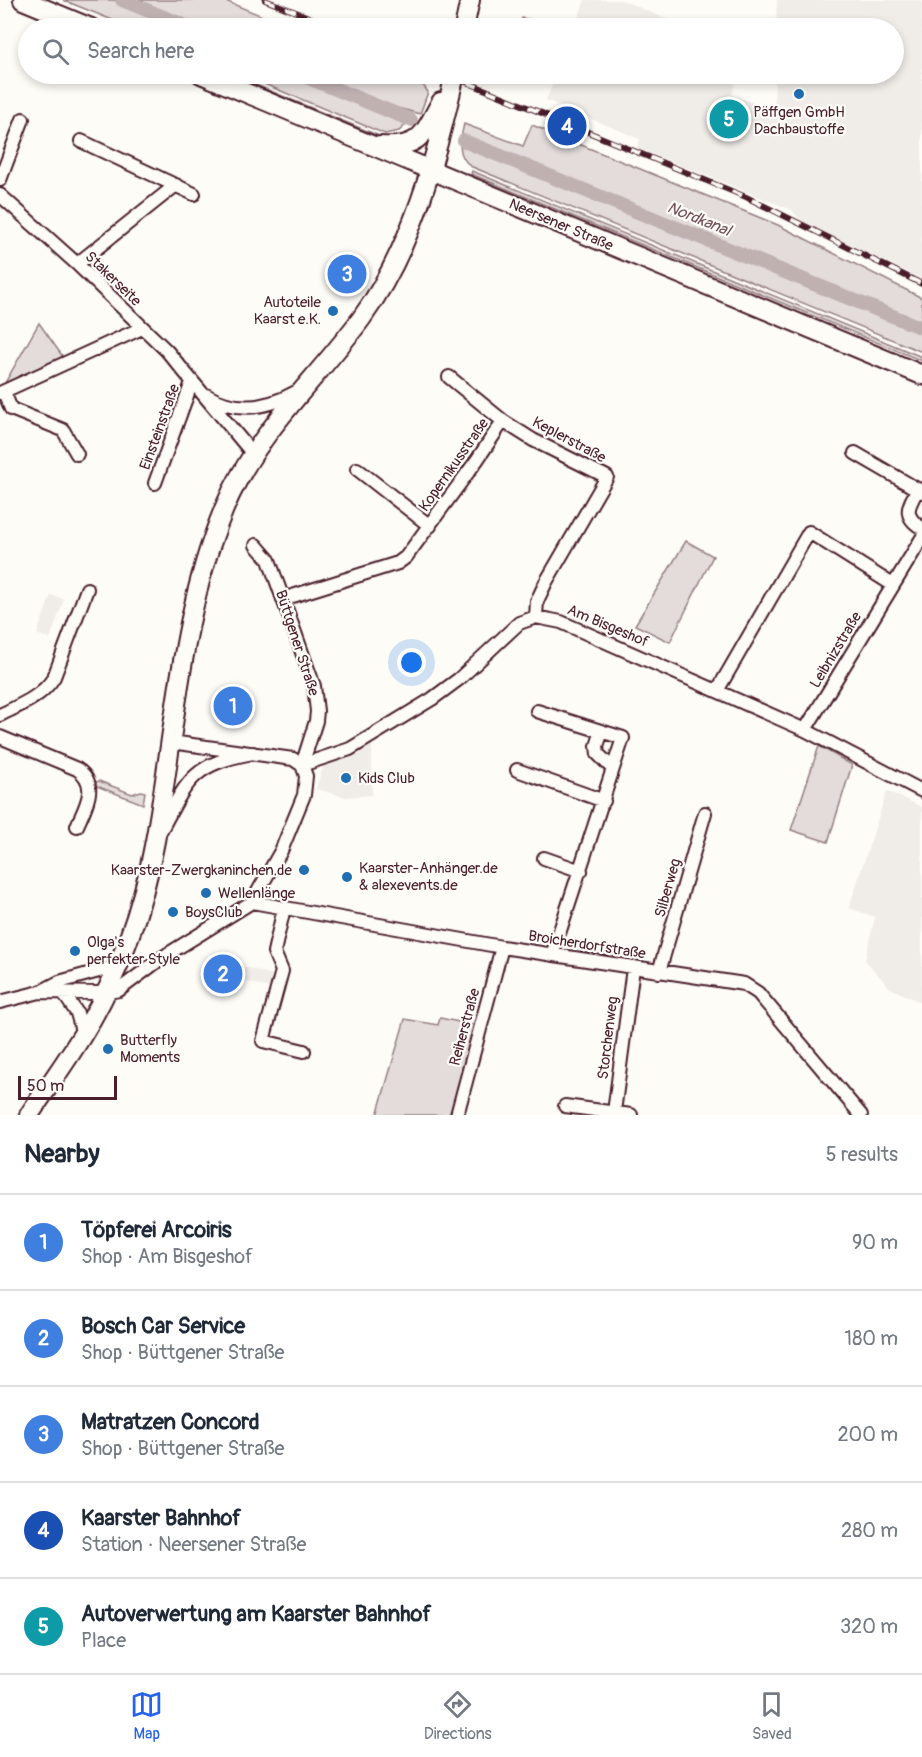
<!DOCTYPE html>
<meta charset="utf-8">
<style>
:root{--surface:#fff;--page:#f6f6f7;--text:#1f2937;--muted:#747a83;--line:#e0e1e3;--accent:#2563eb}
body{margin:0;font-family:Pangolin,sans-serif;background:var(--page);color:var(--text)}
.scale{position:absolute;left:18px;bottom:15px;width:99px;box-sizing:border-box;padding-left:6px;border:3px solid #4a1f2b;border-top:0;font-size:16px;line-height:21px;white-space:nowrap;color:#4a1f2b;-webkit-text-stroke:4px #fdfcf7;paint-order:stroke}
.you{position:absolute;left:412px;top:663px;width:21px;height:21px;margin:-15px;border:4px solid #fff;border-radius:50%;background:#1a73e8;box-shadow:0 0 0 9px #1a73e833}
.badge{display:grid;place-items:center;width:39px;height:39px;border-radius:50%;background:var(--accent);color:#fff;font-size:20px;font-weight:700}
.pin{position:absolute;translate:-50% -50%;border:3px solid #fff;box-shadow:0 2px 6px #0006}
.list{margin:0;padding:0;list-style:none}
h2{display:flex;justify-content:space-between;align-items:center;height:78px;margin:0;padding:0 24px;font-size:26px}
h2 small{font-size:20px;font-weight:400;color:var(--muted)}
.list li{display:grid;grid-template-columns:39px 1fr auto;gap:18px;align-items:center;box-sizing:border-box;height:96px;padding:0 24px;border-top:2px solid var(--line)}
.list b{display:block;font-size:22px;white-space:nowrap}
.list p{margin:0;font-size:20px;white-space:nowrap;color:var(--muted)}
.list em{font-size:20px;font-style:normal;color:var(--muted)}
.icon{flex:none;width:33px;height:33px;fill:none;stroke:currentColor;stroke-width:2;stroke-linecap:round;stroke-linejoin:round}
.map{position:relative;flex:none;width:922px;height:1115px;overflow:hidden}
.search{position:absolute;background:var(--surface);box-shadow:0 3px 9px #0003;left:18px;right:18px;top:18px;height:66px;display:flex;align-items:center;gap:15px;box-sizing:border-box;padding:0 21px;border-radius:33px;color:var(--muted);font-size:22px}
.sheet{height:558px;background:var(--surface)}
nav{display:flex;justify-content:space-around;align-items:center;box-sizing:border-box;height:84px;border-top:2px solid var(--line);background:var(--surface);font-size:16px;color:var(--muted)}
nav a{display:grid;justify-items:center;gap:3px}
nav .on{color:var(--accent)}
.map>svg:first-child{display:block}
.built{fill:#f0ece8}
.green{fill:#e3dcda;stroke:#967e82;stroke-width:1.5}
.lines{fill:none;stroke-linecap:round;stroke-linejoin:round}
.canal{stroke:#c0b1b1;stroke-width:14}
.minor-casing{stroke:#4a1f2b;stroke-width:16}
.secondary-casing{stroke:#4a1f2b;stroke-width:22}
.minor{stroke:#fdfcf7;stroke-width:12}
.secondary{stroke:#fdfcf7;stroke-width:18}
.rail-casing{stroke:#4a1f2b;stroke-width:6}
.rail{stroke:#fdfcf7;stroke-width:4;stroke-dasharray:11;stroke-linecap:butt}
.poi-dot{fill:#1f6fb2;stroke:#fdfcf7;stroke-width:2}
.labels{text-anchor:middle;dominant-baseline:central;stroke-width:4.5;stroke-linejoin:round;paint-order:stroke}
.poi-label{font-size:15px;fill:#4a1f2b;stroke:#fdfcf7;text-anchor:start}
.street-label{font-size:15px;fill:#4a1f2b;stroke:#fdfcf7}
.water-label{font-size:16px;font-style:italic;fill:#73525a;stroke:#fdfcf7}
</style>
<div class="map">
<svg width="922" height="1115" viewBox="0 0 922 1115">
<rect width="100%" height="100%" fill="#fdfcf7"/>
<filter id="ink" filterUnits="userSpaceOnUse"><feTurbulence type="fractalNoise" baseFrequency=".0167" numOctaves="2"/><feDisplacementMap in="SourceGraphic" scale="12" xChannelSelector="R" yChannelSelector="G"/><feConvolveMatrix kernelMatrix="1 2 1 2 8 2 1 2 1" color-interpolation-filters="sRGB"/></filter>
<g filter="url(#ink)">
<path class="built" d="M585 0H622L687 28H574Z
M777 0H922V279L801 221 792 210 637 148 640 139 546 100 557 74H737L732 95 774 111 775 74H894V28H776Z
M51 595 64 599 50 639 37 634Z
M372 743V795L346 797 316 789 323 767 338 758Z
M887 791 922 807V1003L890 988 865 960 875 917 849 908Z
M241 966 273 975 269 988 237 979Z"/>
<path class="green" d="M63 0H114L182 28H132Z
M135 0H223L292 28H204Z
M522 18 574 28H519Z
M217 74H229L377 135 391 138 403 135 407 137 392 141 374 139Z
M240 74H291L409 122 399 131 385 134Z
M313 74H400L421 82 428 92 420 114 394 107Z
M464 124 523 146 532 125 778 225 922 298V352L470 166C456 153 460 141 464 124Z
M472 171 922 357V361L471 174Z
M39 323 63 357 5 383Z
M686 541 713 556 670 642 635 625Z
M819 746 852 765 828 842 791 830Z
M99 781 132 794 141 791 145 792 143 804 94 785 93 783Z
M440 1018 478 1026 454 1115H377L405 1019 438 1025Z"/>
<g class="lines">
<path class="canal" d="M122 0 191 28
M299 74 411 120
M464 141 922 328"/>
<g class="minor-casing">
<path id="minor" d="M81 141 194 194
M0 180 23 119
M0 195 77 264 167 351 253 454
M77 264 176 185
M449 377 503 421 533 440 607 477 546 582 537 601 536 617
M4 392 11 409 63 430 77 454
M0 393 142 328
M206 395C236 413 266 409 296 392
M855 453 922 492
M357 469 430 526
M155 483 192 382
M918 489C908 506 902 516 922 528
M283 599 398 563 406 557 477 460 503 421
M717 691 809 532 893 585
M537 711 623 738 552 955
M0 715C20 705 42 697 54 677L87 589
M805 730 922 538
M602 731 597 746 598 754 613 769
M0 737 77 769C100 784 85 807 77 826
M171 742 293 759 302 765
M302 765 350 749 432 699 459 679 519 623 536 617 561 622 805 730 922 791
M517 770 604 801
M161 830C188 779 193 764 253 753
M544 858 581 871
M252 902 502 947 744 984 758 993 861 1115
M284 908 274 952 282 971 263 1041 304 1051
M659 972 705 813
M62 991 77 1013 83 1035
M40 992 104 993 119 990 163 957 252 902 281 851 304 795 306 776 302 765 316 721 317 711 314 686 269 560 256 545
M0 1002 40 992 59 982 117 966
M565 1106 631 1115
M614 1112 633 968
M457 1115 502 947"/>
</g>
<g class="secondary-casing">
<path id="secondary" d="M23 0 91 28
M464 28 470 0
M201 74 922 375
M380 146C421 149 424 133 441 102
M29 1115C47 1088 66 1062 83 1034 119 976 143 907 155 841 176 729 180 615 224 509 254 435 314 382 361 319 413 247 436 158 455 74"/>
</g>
<use href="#minor" class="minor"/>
<use href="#secondary" class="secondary"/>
<g class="rail-casing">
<path id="rail" d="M265 0 337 28
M447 74 746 197 922 284"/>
</g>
<use href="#rail" class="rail"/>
</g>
</g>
<g class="poi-dot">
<circle cx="799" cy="94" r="6"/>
<circle cx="333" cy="311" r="6"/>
<circle cx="346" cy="778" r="6"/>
<circle cx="304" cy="870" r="6"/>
<circle cx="347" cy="877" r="6"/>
<circle cx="206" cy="893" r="6"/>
<circle cx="173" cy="912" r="6"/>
<circle cx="75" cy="951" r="6"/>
<circle cx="108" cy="1049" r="6"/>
</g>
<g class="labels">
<g class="poi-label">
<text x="799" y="112" text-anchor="middle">Päffgen GmbH<tspan x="799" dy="17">Dachbaustoffe</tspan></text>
<text x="321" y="302" text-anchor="end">Autoteile<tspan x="321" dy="17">Kaarst e.K.</tspan></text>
<text x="358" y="778">Kids Club</text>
<text x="359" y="868">Kaarster-Anhänger.de<tspan x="359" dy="17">&amp; alexevents.de</tspan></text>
<text x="292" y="870" text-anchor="end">Kaarster-Zwergkaninchen.de</text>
<text x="218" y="893">Wellenlänge</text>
<text x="185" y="912">BoysClub</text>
<text x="87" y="942">Olga's<tspan x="87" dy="17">perfekter Style</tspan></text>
<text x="120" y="1040">Butterfly<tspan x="120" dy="17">Moments</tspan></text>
</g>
<g class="street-label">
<text transform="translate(561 225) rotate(23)">Neersener Straße</text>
<text transform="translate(113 279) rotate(44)">Stakerseite</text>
<text transform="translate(160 427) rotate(-70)">Einsteinstraße</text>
<text transform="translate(569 440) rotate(28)">Keplerstraße</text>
<text transform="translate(454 465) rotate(-55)">Kopernikusstraße</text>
<text transform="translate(608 626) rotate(23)">Am Bisgeshof</text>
<text transform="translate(297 643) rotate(72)">Büttgener Straße</text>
<text transform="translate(836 650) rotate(-59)">Leibnizstraße</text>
<text transform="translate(668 888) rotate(-74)">Silberweg</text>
<text transform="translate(587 945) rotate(9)">Broicherdorfstraße</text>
<text transform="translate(465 1027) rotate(-75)">Reiherstraße</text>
<text transform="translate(608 1038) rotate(-83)">Storchenweg</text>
</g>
<g class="water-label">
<text transform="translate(699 219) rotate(22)">Nordkanal</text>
</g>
</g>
</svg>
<div class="scale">50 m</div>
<div class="you"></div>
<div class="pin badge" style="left:233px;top:706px;background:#3f7fe0">1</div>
<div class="pin badge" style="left:223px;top:974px;background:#3f7fe0">2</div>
<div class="pin badge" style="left:347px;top:274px;background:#3f7fe0">3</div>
<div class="pin badge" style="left:567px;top:126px;background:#1a4fb4">4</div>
<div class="pin badge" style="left:729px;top:119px;background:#0f9aa8">5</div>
<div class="search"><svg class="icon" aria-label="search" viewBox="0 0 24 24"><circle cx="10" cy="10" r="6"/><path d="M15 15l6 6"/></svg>Search here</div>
</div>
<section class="sheet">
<h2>Nearby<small>5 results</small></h2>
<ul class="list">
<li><span class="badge" style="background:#3f7fe0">1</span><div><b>Töpferei Arcoiris</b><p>Shop · Am Bisgeshof</p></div><em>90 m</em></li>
<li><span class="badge" style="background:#3f7fe0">2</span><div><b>Bosch Car Service</b><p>Shop · Büttgener Straße</p></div><em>180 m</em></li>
<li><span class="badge" style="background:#3f7fe0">3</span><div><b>Matratzen Concord</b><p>Shop · Büttgener Straße</p></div><em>200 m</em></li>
<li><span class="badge" style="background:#1a4fb4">4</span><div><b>Kaarster Bahnhof</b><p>Station · Neersener Straße</p></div><em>280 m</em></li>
<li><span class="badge" style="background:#0f9aa8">5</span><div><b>Autoverwertung am Kaarster Bahnhof</b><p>Place</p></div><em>320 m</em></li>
</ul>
</section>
<nav>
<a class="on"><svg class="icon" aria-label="map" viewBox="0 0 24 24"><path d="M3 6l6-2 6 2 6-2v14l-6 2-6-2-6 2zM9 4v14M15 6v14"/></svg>Map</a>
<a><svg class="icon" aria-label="directions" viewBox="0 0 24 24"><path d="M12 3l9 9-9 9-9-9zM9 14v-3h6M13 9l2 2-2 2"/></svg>Directions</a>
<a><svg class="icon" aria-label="saved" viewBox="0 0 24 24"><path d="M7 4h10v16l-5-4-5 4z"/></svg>Saved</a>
</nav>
